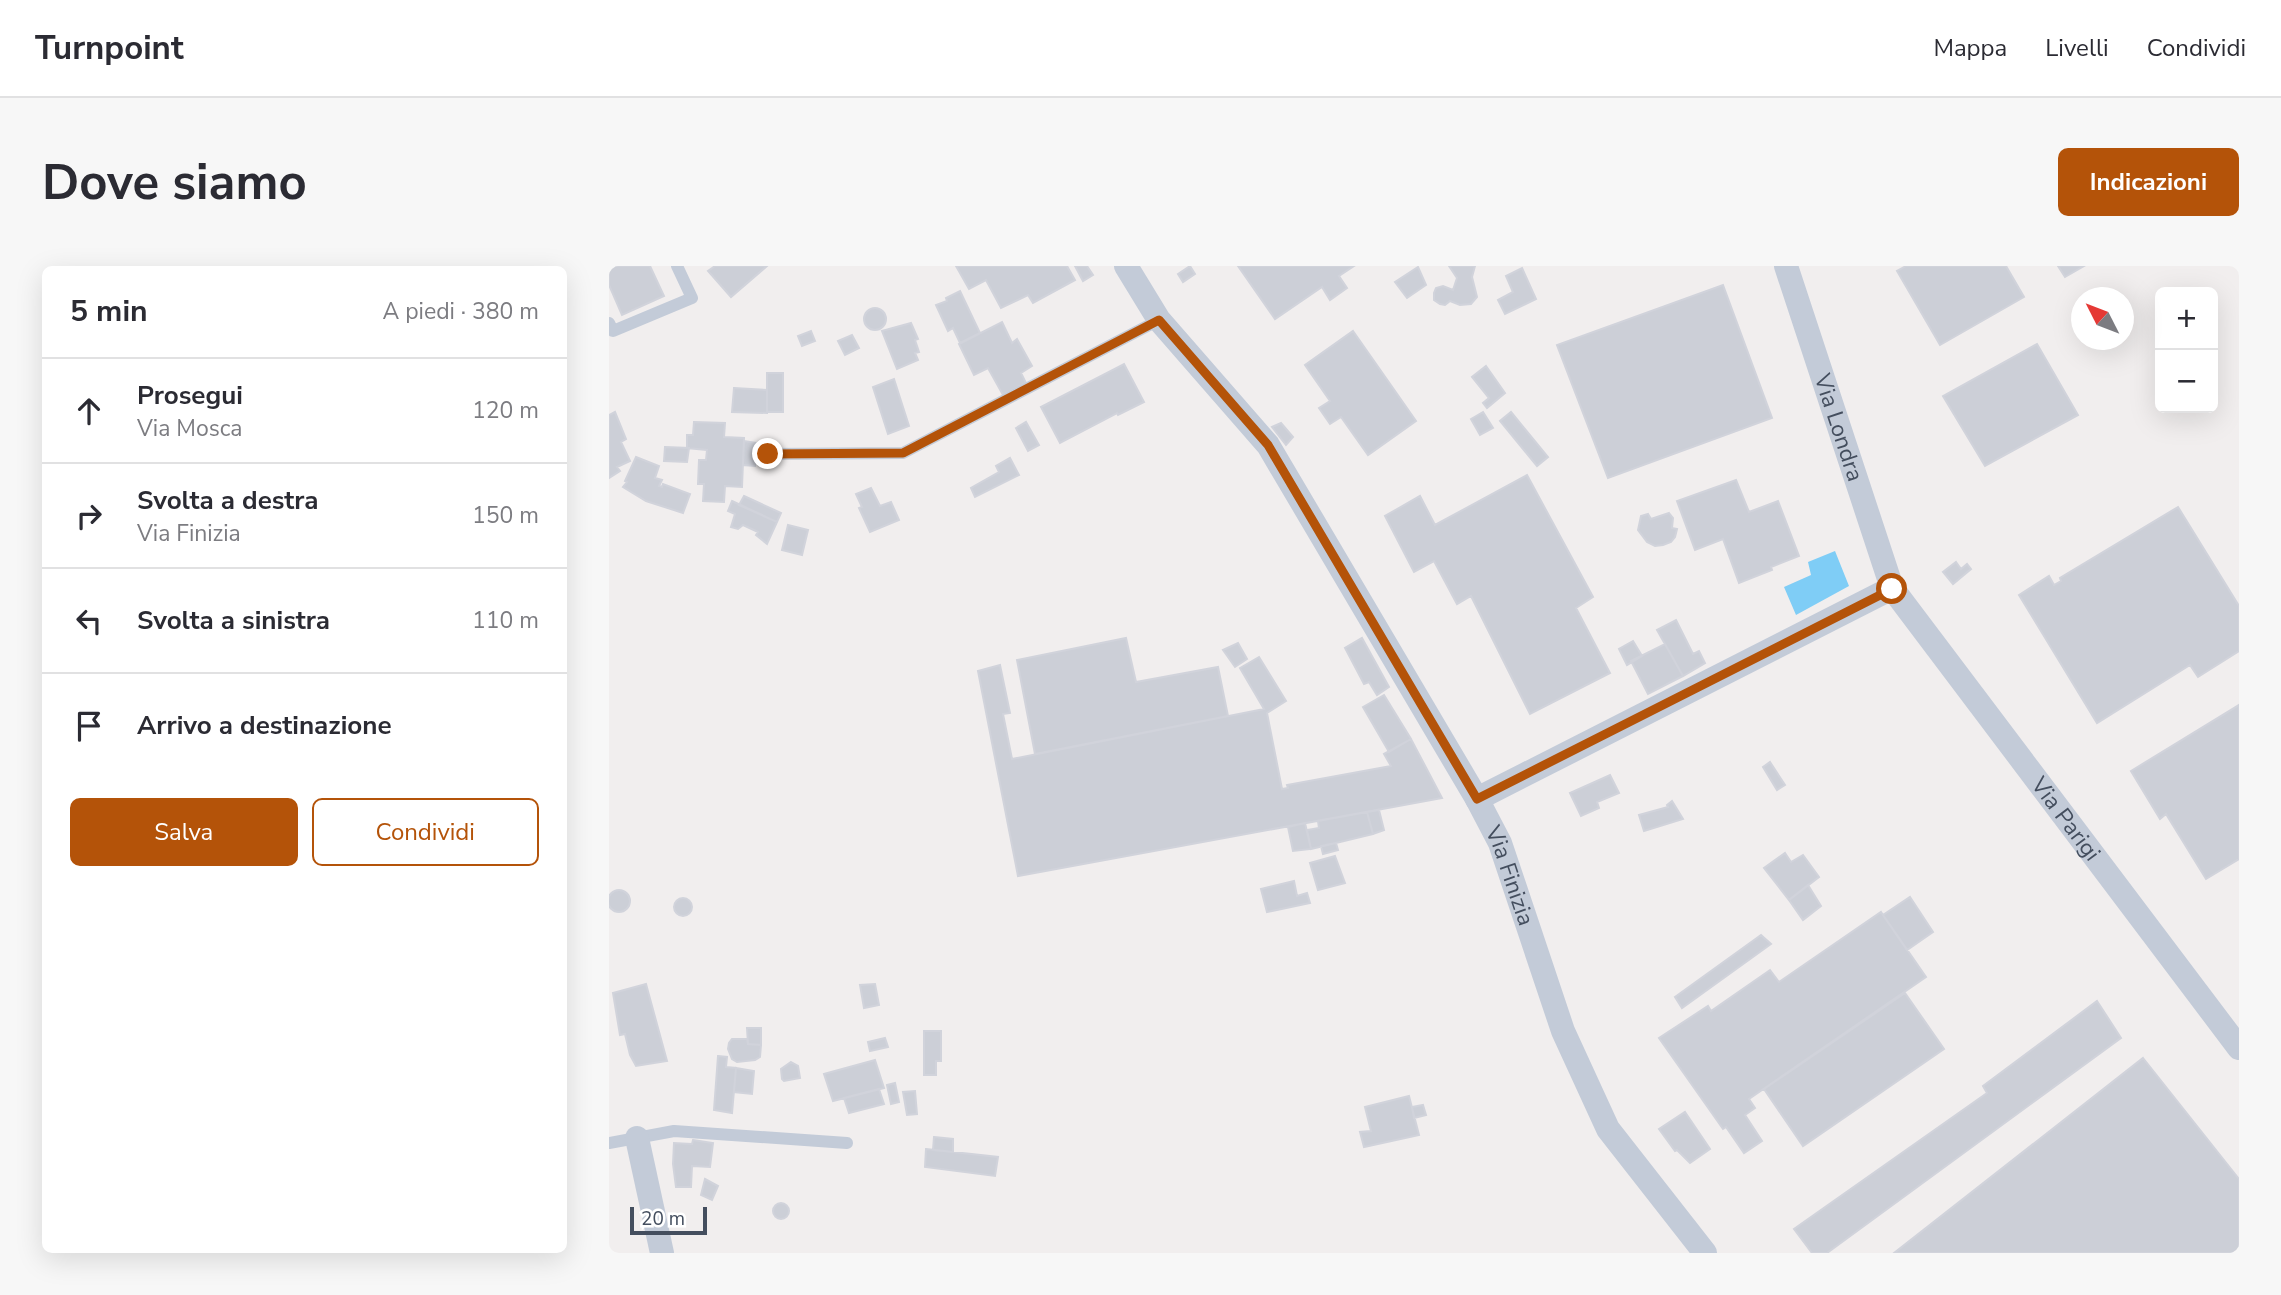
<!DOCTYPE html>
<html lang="it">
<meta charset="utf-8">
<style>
:root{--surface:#fff;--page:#f7f7f7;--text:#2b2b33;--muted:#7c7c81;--line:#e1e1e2;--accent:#b45309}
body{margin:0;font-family:"Nunito Sans",sans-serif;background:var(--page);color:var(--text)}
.controls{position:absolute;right:21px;top:21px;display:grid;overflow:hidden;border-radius:10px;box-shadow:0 7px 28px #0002}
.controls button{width:63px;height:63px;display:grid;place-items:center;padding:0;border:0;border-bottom:2px solid var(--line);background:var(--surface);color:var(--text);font:35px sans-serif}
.compass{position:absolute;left:1462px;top:21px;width:63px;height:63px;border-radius:50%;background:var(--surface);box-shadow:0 7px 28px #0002;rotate:312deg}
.scale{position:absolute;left:21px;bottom:18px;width:77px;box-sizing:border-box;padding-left:7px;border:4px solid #444e5e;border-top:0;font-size:19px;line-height:24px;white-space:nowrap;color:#444e5e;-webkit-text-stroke:5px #fff;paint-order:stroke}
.stop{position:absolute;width:21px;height:21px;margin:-16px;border:5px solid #b45309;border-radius:50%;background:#fff}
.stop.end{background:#b45309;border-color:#fff;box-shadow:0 2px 7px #0008}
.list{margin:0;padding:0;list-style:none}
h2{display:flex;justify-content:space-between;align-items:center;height:91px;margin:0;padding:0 28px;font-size:30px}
h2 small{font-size:23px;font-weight:400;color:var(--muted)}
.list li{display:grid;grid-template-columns:46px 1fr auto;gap:21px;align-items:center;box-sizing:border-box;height:105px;padding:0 28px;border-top:2px solid var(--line)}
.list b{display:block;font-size:26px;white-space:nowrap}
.list p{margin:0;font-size:23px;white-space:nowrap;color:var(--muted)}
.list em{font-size:23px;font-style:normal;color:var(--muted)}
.actions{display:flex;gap:14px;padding:21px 28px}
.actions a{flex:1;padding:16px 0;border:2px solid var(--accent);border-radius:10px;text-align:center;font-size:24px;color:var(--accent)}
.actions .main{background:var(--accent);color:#fff}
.icon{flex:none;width:38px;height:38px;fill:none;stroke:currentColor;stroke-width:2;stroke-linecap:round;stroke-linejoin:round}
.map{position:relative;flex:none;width:1630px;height:987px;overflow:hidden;border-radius:10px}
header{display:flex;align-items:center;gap:42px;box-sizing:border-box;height:98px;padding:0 35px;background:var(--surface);border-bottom:2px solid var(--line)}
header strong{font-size:33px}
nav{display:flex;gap:38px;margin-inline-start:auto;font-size:24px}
.intro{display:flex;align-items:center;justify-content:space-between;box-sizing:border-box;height:168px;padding:0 42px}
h1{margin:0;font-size:49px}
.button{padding:18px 32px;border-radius:10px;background:var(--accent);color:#fff;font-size:24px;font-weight:700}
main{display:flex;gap:42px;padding:0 42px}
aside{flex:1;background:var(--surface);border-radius:10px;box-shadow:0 7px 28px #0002}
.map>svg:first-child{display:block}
.water{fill:#7fcdf6}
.building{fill:#cccfd7;stroke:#d1d3db;stroke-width:2}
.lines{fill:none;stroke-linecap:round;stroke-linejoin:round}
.lane{stroke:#c3cbd8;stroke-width:12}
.street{stroke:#c3cbd8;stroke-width:24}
.route{stroke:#b45309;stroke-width:9}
.labels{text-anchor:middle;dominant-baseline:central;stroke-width:5;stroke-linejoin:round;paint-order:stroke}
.street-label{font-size:23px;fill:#444e5e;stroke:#fff}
</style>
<header>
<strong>Turnpoint</strong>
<nav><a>Mappa</a><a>Livelli</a><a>Condividi</a></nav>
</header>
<div class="intro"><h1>Dove siamo</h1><a class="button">Indicazioni</a></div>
<main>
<aside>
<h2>5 min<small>A piedi · 380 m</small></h2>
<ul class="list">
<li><svg class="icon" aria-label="ahead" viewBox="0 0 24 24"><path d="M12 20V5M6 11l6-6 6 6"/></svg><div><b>Prosegui</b><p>Via Mosca</p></div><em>120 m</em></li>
<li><svg class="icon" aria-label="right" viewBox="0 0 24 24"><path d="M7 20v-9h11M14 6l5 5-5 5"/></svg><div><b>Svolta a destra</b><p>Via Finizia</p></div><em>150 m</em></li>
<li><svg class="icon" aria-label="left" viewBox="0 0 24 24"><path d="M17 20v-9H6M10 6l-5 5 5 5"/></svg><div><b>Svolta a sinistra</b></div><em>110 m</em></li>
<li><svg class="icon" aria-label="arrive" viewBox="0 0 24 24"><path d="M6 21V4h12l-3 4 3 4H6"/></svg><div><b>Arrivo a destinazione</b></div></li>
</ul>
<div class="actions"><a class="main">Salva</a><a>Condividi</a></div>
</aside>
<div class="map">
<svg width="1630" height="987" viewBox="0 0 1630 987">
<rect width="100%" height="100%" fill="#f1eeee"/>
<path class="water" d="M1226 285 1240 320 1187 349 1175 321 1202 309 1199 296Z"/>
<path class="building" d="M0 0H41L55 30 13 49 0 19Z
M106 0H158L122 31 99 5Z
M347 0H458L466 14 424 37 419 29 392 42 377 14 360 23Z
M466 0H478L484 9 474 15Z
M581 0 586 8 574 16 569 8Z
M629 0H745L730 10 738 22 721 34 713 21 666 53Z
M840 0H866L863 11 868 31 862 38 851 39 841 35 836 39 831 38 825 34V27L827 22 834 20 844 24 848 12Z
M1297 0H1397L1415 31 1331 79 1288 5Z
M1449 0H1475L1456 11Z
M809 1 817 19 798 32 786 16Z
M913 2 927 33 896 48 889 34 904 26 897 10Z
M1114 19 1163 152 999 212 948 79Z
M351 25 371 67 351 77 344 62 339 65 327 39 338 35 337 32Z
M255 53a11 11 0 1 1 22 0a11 11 0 1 1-22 0Z
M393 56 403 77 408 73 423 100 412 107 417 117 394 129 379 102 365 109 350 78Z
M302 57 309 73 306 74 310 86 306 87 309 94 288 103 273 65Z
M202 65 206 75 193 80 189 70Z
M744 65 807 155 759 189 732 151 721 158 710 142 721 135 696 99Z
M243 69 250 82 236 89 229 75Z
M1428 78 1469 149 1376 200 1334 130Z
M515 98 535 136 509 149 508 147 451 177 432 141Z
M877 100 896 127 878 142 874 137 880 132 863 111Z
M158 107H174V146H158Z
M285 113 300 160 279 168 264 121Z
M125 122 158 124V147L123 146Z
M6 146 17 173 12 176 21 195 8 201 11 205 0 212V149Z
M874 146 884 162 871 169 862 153Z
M902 146 939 191 928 200 891 155Z
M85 156 116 157 115 171 135 172 133 221 116 220 115 236 94 235 95 218H89L90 194H97L98 184 78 182V169H84Z
M417 156 430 179 419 185 407 162Z
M672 157 684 171 677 179 663 161Z
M135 175 148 177 146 200 134 199Z
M56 181 80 182 78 196 55 195Z
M27 191 50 200 46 212 53 214 50 220 53 221 54 218 81 228 74 247 37 235 14 221 18 216 16 215Z
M401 192 410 209 366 231 362 222 390 206 387 200Z
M918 209 984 331 967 342 1001 407 921 448 862 330 848 338 825 295 805 306 776 250 811 230 826 259Z
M1127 214 1140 246 1169 235 1190 290 1162 301 1163 304 1130 317 1114 273 1086 284 1068 235Z
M262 222 271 240 282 236 290 254 261 266 250 242 253 241 247 228Z
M135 230 172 247 168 256 130 239Z
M123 235 168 256 158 278 147 269 149 266 134 259 129 263 122 261 126 248 119 245Z
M1569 241 1630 340V385L1589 411 1581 399 1488 457 1410 329 1440 310 1445 319 1452 315 1451 312Z
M1060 247 1064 252 1063 262 1068 263 1066 271 1062 276 1054 279 1046 280 1038 276 1029 264 1032 250 1039 248 1042 253Z
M179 259 199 264 193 289 173 284Z
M1347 296 1352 303 1358 298 1362 303 1344 318 1334 306Z
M1067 354 1084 388 1090 385 1096 397 1074 410 1048 364Z
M517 372 527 416 609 401 619 450 426 488 408 394Z
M753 372 780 421 768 429 760 416 755 418 736 382Z
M1024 375 1033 390 1018 399 1010 383Z
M629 377 638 393 626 401 614 384Z
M1056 378 1074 410 1039 428 1022 395Z
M650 391 677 435 658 447 673 523 679 522 678 519 782 500 775 488 802 473 833 532 409 610 369 405 391 399 401 447 394 448 403 493 655 443 631 402Z
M775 429 802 473 780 486 754 441Z
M1630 439V593L1597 613 1557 548 1551 553 1522 505Z
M1161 496 1176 519 1168 524 1154 501Z
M1001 509 1010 527 988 536 990 542 972 550 961 527Z
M1063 535 1074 553 1035 565 1030 549 1059 541 1058 539Z
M770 544 775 564 764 568 758 546Z
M758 546 764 568 702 583 698 564 710 562 709 555Z
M696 557 702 583 684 585 679 561Z
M727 577 729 584 714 588 712 580Z
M1176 587 1182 596 1194 589 1210 611 1180 634 1155 602Z
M726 590 736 617 709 624 701 597Z
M685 615 688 630 698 627 701 637 658 646 652 623Z
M1199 619 1212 640 1194 654 1180 634Z
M-1 635a11 11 0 1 1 22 0a11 11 0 1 1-22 0Z
M1301 631 1324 666 1298 684 1274 649Z
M65 641a9 9 0 1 1 18 0a9 9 0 1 1-18 0Z
M1272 646 1317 711 1140 833 1146 842 1136 849 1153 875 1135 887 1117 861 1114 863 1050 772 1099 740 1102 745 1161 704 1170 716Z
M1152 669 1162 678 1073 742 1066 731Z
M37 718 58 795 27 800 21 789 16 768 11 769 4 727Z
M266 718 270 739 255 742 251 719Z
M1296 727 1335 783 1194 880 1155 823Z
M1488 735 1512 772 1218 987H1203L1185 963 1378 827 1374 820Z
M138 762H152V779L139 778Z
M315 765H332V795H327V809H315Z
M276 772 279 781 261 785 259 776Z
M123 773H138L139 778 152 779 151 791 146 794 128 796 123 793 119 783 120 777Z
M109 790 118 791 117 801 127 802 123 847 105 844Z
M1534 792 1630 913V987H1285Z
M266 794 275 822 224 835 215 808Z
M182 796 189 800 191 812 175 815 173 813 172 803Z
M127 802 145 805 143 828 125 826Z
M286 817 290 836 282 838 278 819Z
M270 823 275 838 240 847 235 832Z
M306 825 308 848 298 849 294 826Z
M800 830 810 869 755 881 751 866 762 865 756 841Z
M814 839 817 849 805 852 803 841Z
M1076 846 1101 883 1081 897 1068 884 1066 885 1050 863Z
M325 871 344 873V886L324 884Z
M84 874 104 877 101 901 83 900 82 921H67L64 898 65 877 83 878Z
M317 883 389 891 386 910 316 901Z
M96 913 109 920 103 934 92 929Z
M164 945a8 8 0 1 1 16 0a8 8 0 1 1-16 0Z"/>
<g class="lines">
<path class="lane" d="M0 57 4 65 83 32 68 0
M159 188 294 187 550 54
M0 877 65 865 238 877"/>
<g class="street">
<path id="s1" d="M517 0 550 54 659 179 868 533 891 577 954 765 999 863 1096 987"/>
<path id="s2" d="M1177 0 1283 322 1630 782"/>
<path d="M868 533 1283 322"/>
<path d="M28 872 53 987"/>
</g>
</g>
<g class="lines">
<path class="route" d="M159 188 294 187 550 54 659 179 868 533 1283 323"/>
</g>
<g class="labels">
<g class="street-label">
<text stroke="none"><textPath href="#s2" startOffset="170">Via Londra</textPath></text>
<text stroke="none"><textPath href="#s2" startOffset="628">Via Parigi</textPath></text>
<text stroke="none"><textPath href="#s1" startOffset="724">Via Finizia</textPath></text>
</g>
</g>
</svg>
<div class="controls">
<button>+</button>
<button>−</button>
</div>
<svg class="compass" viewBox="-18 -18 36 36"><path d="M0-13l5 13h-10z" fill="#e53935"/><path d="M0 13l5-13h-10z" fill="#7c7c81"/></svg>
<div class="scale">20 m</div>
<div class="stop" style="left:1283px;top:323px"></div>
<div class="stop end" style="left:159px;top:188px"></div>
</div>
</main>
